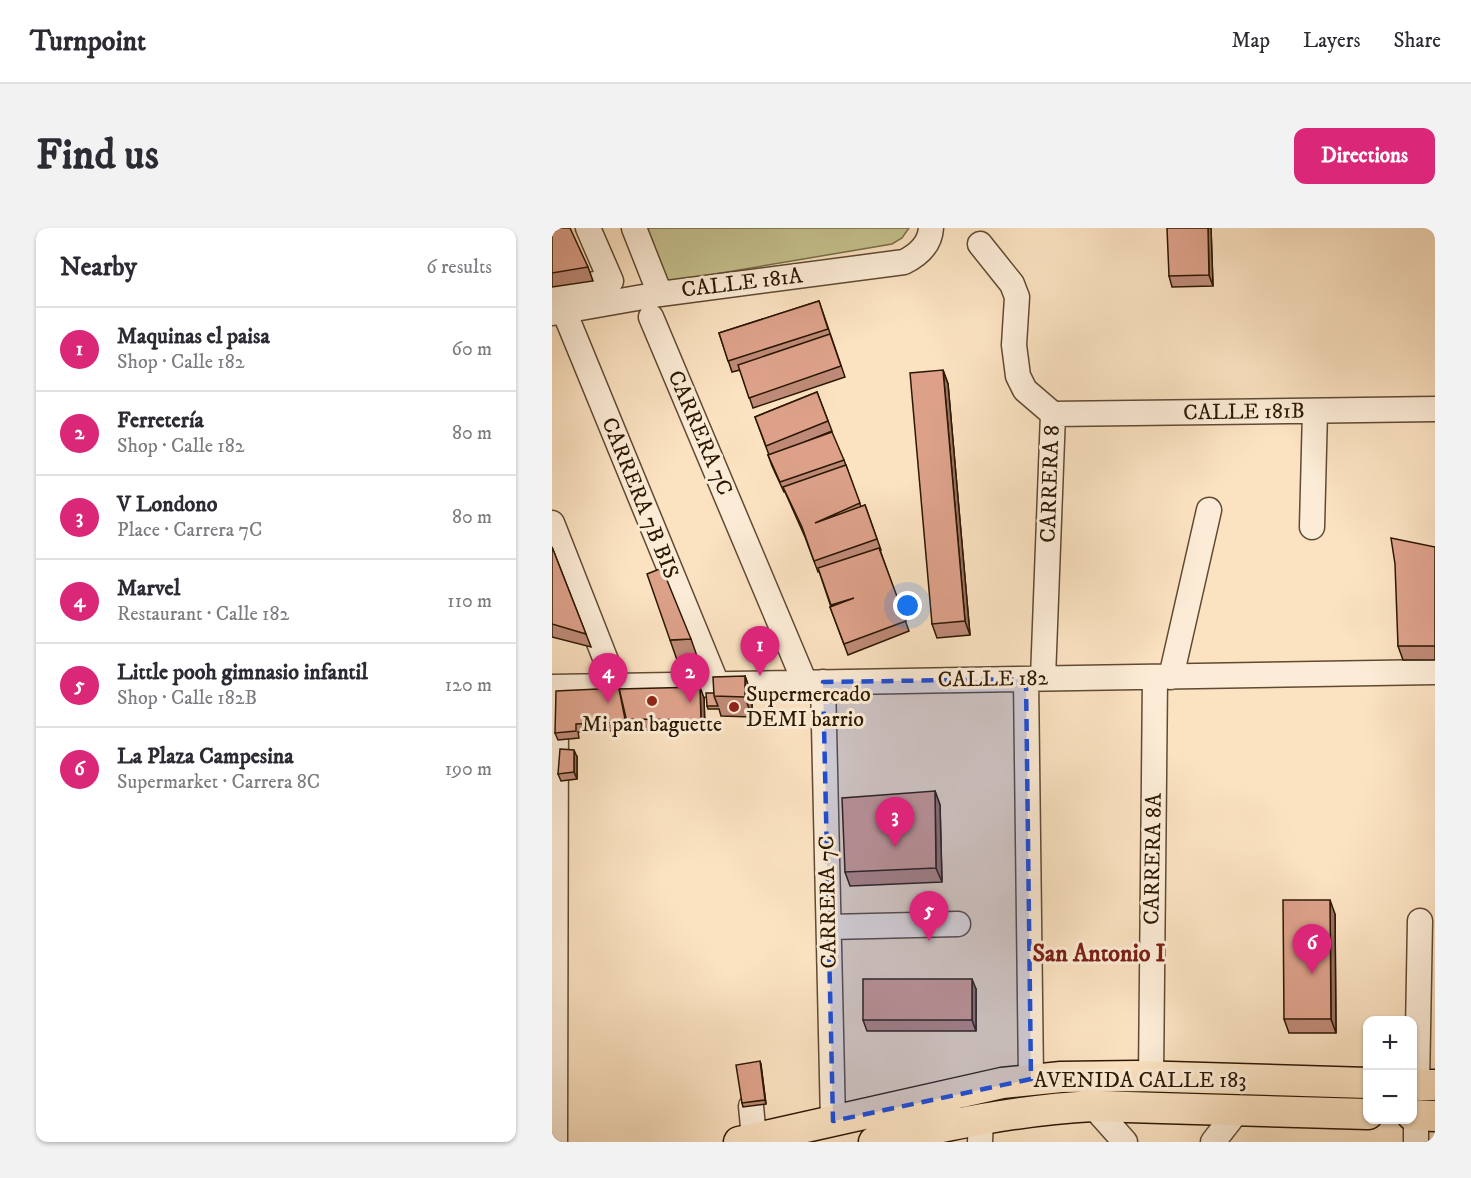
<!DOCTYPE html>
<meta charset="utf-8">
<style>
:root{--surface:#fff;--page:#f2f2f3;--text:#2b2b33;--muted:#7c7c81;--line:#e1e1e2;--accent:#db2777}
body{margin:0;font-family:"IM FELL DW Pica",serif;background:var(--page);color:var(--text)}
.controls{position:absolute;right:18px;bottom:18px;display:grid;overflow:hidden;border-radius:12px;box-shadow:0 2px 4px #0004}
.controls button{width:54px;height:54px;display:grid;place-items:center;padding:0;border:0;border-bottom:2px solid var(--line);background:var(--surface);color:var(--text);font:30px sans-serif}
.you{position:absolute;left:356px;top:378px;width:21px;height:21px;margin:-15px;border:4px solid #fff;border-radius:50%;background:#1a73e8;box-shadow:0 0 0 9px #1a73e833}
.badge{display:grid;place-items:center;width:39px;height:39px;border-radius:50%;background:var(--accent);color:#fff;font-size:20px;font-weight:700}
.pin{position:absolute;translate:-50% -50px;filter:drop-shadow(0 2px 3px #0008)}
.pin::after{content:'';position:absolute;top:32px;width:21px;height:18px;background:inherit;clip-path:polygon(0 0,100% 0,50% 100%)}
.list{margin:0;padding:0;list-style:none}
h2{display:flex;justify-content:space-between;align-items:center;height:78px;margin:0;padding:0 24px;font-size:26px}
h2 small{font-size:20px;font-weight:400;color:var(--muted)}
.list li{display:grid;grid-template-columns:39px 1fr auto;gap:18px;align-items:center;box-sizing:border-box;height:84px;padding:0 24px;border-top:2px solid var(--line)}
.list b{display:block;font-size:22px;white-space:nowrap}
.list p{margin:0;font-size:20px;white-space:nowrap;color:var(--muted)}
.list em{font-size:20px;font-style:normal;color:var(--muted)}
.map{position:relative;flex:none;width:883px;height:914px;overflow:hidden;border-radius:12px}
header{display:flex;align-items:center;gap:36px;box-sizing:border-box;height:84px;padding:0 30px;background:var(--surface);border-bottom:2px solid var(--line)}
header strong{font-size:28px}
nav{display:flex;gap:33px;margin-inline-start:auto;font-size:21px}
.intro{display:flex;align-items:center;justify-content:space-between;box-sizing:border-box;height:144px;padding:0 36px}
h1{margin:0;font-size:42px}
.button{padding:15px 27px;border-radius:12px;background:var(--accent);color:#fff;font-size:21px;font-weight:700}
main{display:flex;gap:36px;padding:0 36px}
aside{flex:1;background:var(--surface);border-radius:12px;box-shadow:0 2px 4px #0004}
.map>svg:first-child{display:block}
.green{fill:#c5c28e;stroke:#786d48;stroke-width:1.5}
.lines{fill:none;stroke-linecap:round;stroke-linejoin:round}
.minor-casing{stroke:#604a32;stroke-width:27}
.major-casing{stroke:#2c1802;stroke-width:33}
.minor{stroke:#fcecd7;stroke-width:24}
.major{stroke:#fbe2c1;stroke-width:30}
.wall{fill:#be8a77;stroke:#2c1802;stroke-width:1.5}
.shaded-wall{fill:#9b7161;stroke:#2c1802;stroke-width:1.5}
.building{fill:#dda18a;stroke:#2c1802;stroke-width:1.5}
.marked{fill:#1d4ed8;fill-opacity:0.2;stroke:#1d4ed8;stroke-width:4.5;stroke-dasharray:12 8;stroke-linejoin:round}
.poi-dot{fill:#8f2418;stroke:#fcecd7;stroke-width:2}
.labels{text-anchor:middle;dominant-baseline:central;stroke-width:6;stroke-linejoin:round;paint-order:stroke}
.street-label{font-size:22px;fill:#2c1802;stroke:#fcecd7}
.poi-label{font-size:22px;fill:#2c1802;stroke:#fcecd7;text-anchor:start}
.neighbourhood-label{font-size:24px;font-weight:bold;fill:#7a1f14;stroke:#fcecd7}
</style>
<header>
<strong>Turnpoint</strong>
<nav><a>Map</a><a>Layers</a><a>Share</a></nav>
</header>
<div class="intro"><h1>Find us</h1><a class="button">Directions</a></div>
<main>
<aside>
<h2>Nearby<small>6 results</small></h2>
<ul class="list">
<li><span class="badge">1</span><div><b>Maquinas el paisa</b><p>Shop · Calle 182</p></div><em>60 m</em></li>
<li><span class="badge">2</span><div><b>Ferretería</b><p>Shop · Calle 182</p></div><em>80 m</em></li>
<li><span class="badge">3</span><div><b>V Londono</b><p>Place · Carrera 7C</p></div><em>80 m</em></li>
<li><span class="badge">4</span><div><b>Marvel</b><p>Restaurant · Calle 182</p></div><em>110 m</em></li>
<li><span class="badge">5</span><div><b>Little pooh gimnasio infantil</b><p>Shop · Calle 182B</p></div><em>120 m</em></li>
<li><span class="badge">6</span><div><b>La Plaza Campesina</b><p>Supermarket · Carrera 8C</p></div><em>190 m</em></li>
</ul>
</aside>
<div class="map">
<svg width="883" height="914" viewBox="0 0 883 914">
<rect width="100%" height="100%" fill="#fbe2c1"/>
<filter id="stains"><feTurbulence type="fractalNoise" baseFrequency=".00333" numOctaves="4"/><feColorMatrix values="0 0 0 0 .2 0 0 0 0 .09 0 0 0 0 .02 0 0 0 .5 -.17"/></filter>
<radialGradient id="worn" r=".72"><stop offset=".6" stop-color="#630" stop-opacity="0"/><stop offset="1" stop-color="#630" stop-opacity=".3"/></radialGradient>
<path class="green" d="M97 0H357L350 10 340 16 116 54 93 2Z"/>
<g class="lines">
<g class="minor-casing">
<path id="minor" d="M82 0 108 66
M428 16 460 56 465 69 462 117 466 148 473 162 501 186
M0 64 59 53 36 0
M12 83 165 456
M0 85 108 66 352 34C366 27 378 17 379 0
M99 89 253 455
M501 186 883 181
M0 295 64 458
M760 299 763 183
M619 449 657 282
M491 450 501 186
M474 451 479 851
M271 454 281 893
M0 459 883 444
M277 699 406 696
M599 849 603 449
M865 857 868 693
M199 878 202 910
M541 878 573 914
M3 914 4 473
M428 914 429 890
M661 914 686 882
M864 914V887"/>
</g>
<g class="major-casing">
<path id="major" d="M860 857H883
M860 887 883 888
M187 914 450 855 509 849 584 848 816 855
M322 914C395 897 465 882 541 878L816 886"/>
</g>
<use href="#minor" class="minor"/>
<use href="#major" class="major"/>
</g>
<path class="wall" d="M0 0 36 39 41 53 0 59Z
M659 0 661 58 620 59 617 48Z
M267 73 293 149 201 180 188 142 180 144 167 105Z
M391 142 396 156 418 407 385 410 380 396Z
M265 164 280 203 255 213 292 232 309 279 313 277 329 322H328L357 403 296 427 278 379H279L267 343 266 344 253 309 233 264H232L220 238 216 227H217L203 189Z
M0 319 34 406 39 419 0 409Z
M883 319V432H851L846 418Z
M139 411 146 431 125 432 118 412Z
M193 448 200 468V489L169 488 167 481H156L155 478 162 465Z
M68 461 152 470 153 502H77L26 504 27 510 6 512 3 505Z
M25 529V551L9 553 6 546Z
M383 563 388 577 390 654 298 658 293 644Z
M783 686 784 805H737L732 791Z
M424 761V803H315L311 792Z
M209 837 214 876 191 879 190 875Z"/>
<path class="shaded-wall" d="M656 0H659L661 58 657 47Z
M391 142 396 156 418 407 413 393Z
M193 448 200 468V489L193 469Z
M148 459 152 470 153 502 149 492Z
M22 522 25 529V551L22 544Z
M383 563 388 577 390 654 384 640Z
M778 672 783 686 784 805 779 791Z
M420 751 424 761V803L420 792Z
M208 833 209 837 214 876 213 872Z"/>
<path class="building" d="M0 0H18L36 39 0 45Z
M615 0H656L657 47 617 48Z
M267 73 276 101 176 133 167 105Z
M278 106 289 138 197 170 186 137Z
M391 142 413 393 380 396 358 145Z
M265 164 276 193 214 218 203 189Z
M280 204 292 232 228 254 216 227Z
M294 237 308 275 263 295 313 277 325 311 262 333 250 299 231 259Z
M839 310 883 319V418H846L843 336Z
M0 319 34 406 0 396Z
M327 320 354 393 292 416 278 379 302 370 279 377 266 340Z
M110 340 139 411 118 412 95 346Z
M193 448V469L162 468 161 449Z
M148 459 149 492 73 491 67 461Z
M67 460 75 494 24 496V503L3 505 4 463Z
M154 465H162V468L166 478H155Z
M8 521 22 522V544L6 546Z
M383 563 384 640 293 644 290 570Z
M731 672H778L779 791H732Z
M311 751H420V792H311Z
M208 833 213 872 190 875 184 837Z"/>
<path class="marked" d="M474 451 479 851 281 893 271 454Z"/>
<g class="poi-dot">
<circle cx="100" cy="473" r="6"/>
<circle cx="182" cy="479" r="6"/>
</g>
<g class="labels">
<g class="street-label">
<text transform="translate(190 55) rotate(-7)">CALLE 181A</text>
<text transform="translate(692 184) rotate(-1)">CALLE 181B</text>
<text transform="translate(148 205) rotate(67)">CARRERA 7C</text>
<text transform="translate(498 256) rotate(-88)">CARRERA 8</text>
<text transform="translate(88 270) rotate(68)">CARRERA 7B BIS</text>
<text transform="translate(441 451) rotate(-1)">CALLE 182</text>
<text transform="translate(601 631) rotate(-89)">CARRERA 8A</text>
<text transform="translate(276 674) rotate(-91)">CARRERA 7C</text>
<text x="588" y="852">AVENIDA CALLE 183</text>
</g>
<g class="poi-label">
<text x="194" y="466">Supermercado<tspan x="194" dy="25">DEMI barrio</tspan></text>
<text x="100" y="496" text-anchor="middle">Mi pan baguette</text>
</g>
<g class="neighbourhood-label">
<text x="547" y="726">San Antonio I</text>
</g>
</g>
<rect width="100%" height="100%" filter="url(#stains)"/>
<rect width="100%" height="100%" fill="url(#worn)"/>
</svg>
<div class="controls">
<button>+</button>
<button>−</button>
</div>
<div class="you"></div>
<div class="pin badge" style="left:208px;top:448px">1</div>
<div class="pin badge" style="left:138px;top:475px">2</div>
<div class="pin badge" style="left:343px;top:619px">3</div>
<div class="pin badge" style="left:56px;top:475px">4</div>
<div class="pin badge" style="left:377px;top:713px">5</div>
<div class="pin badge" style="left:760px;top:746px">6</div>
</div>
</main>
